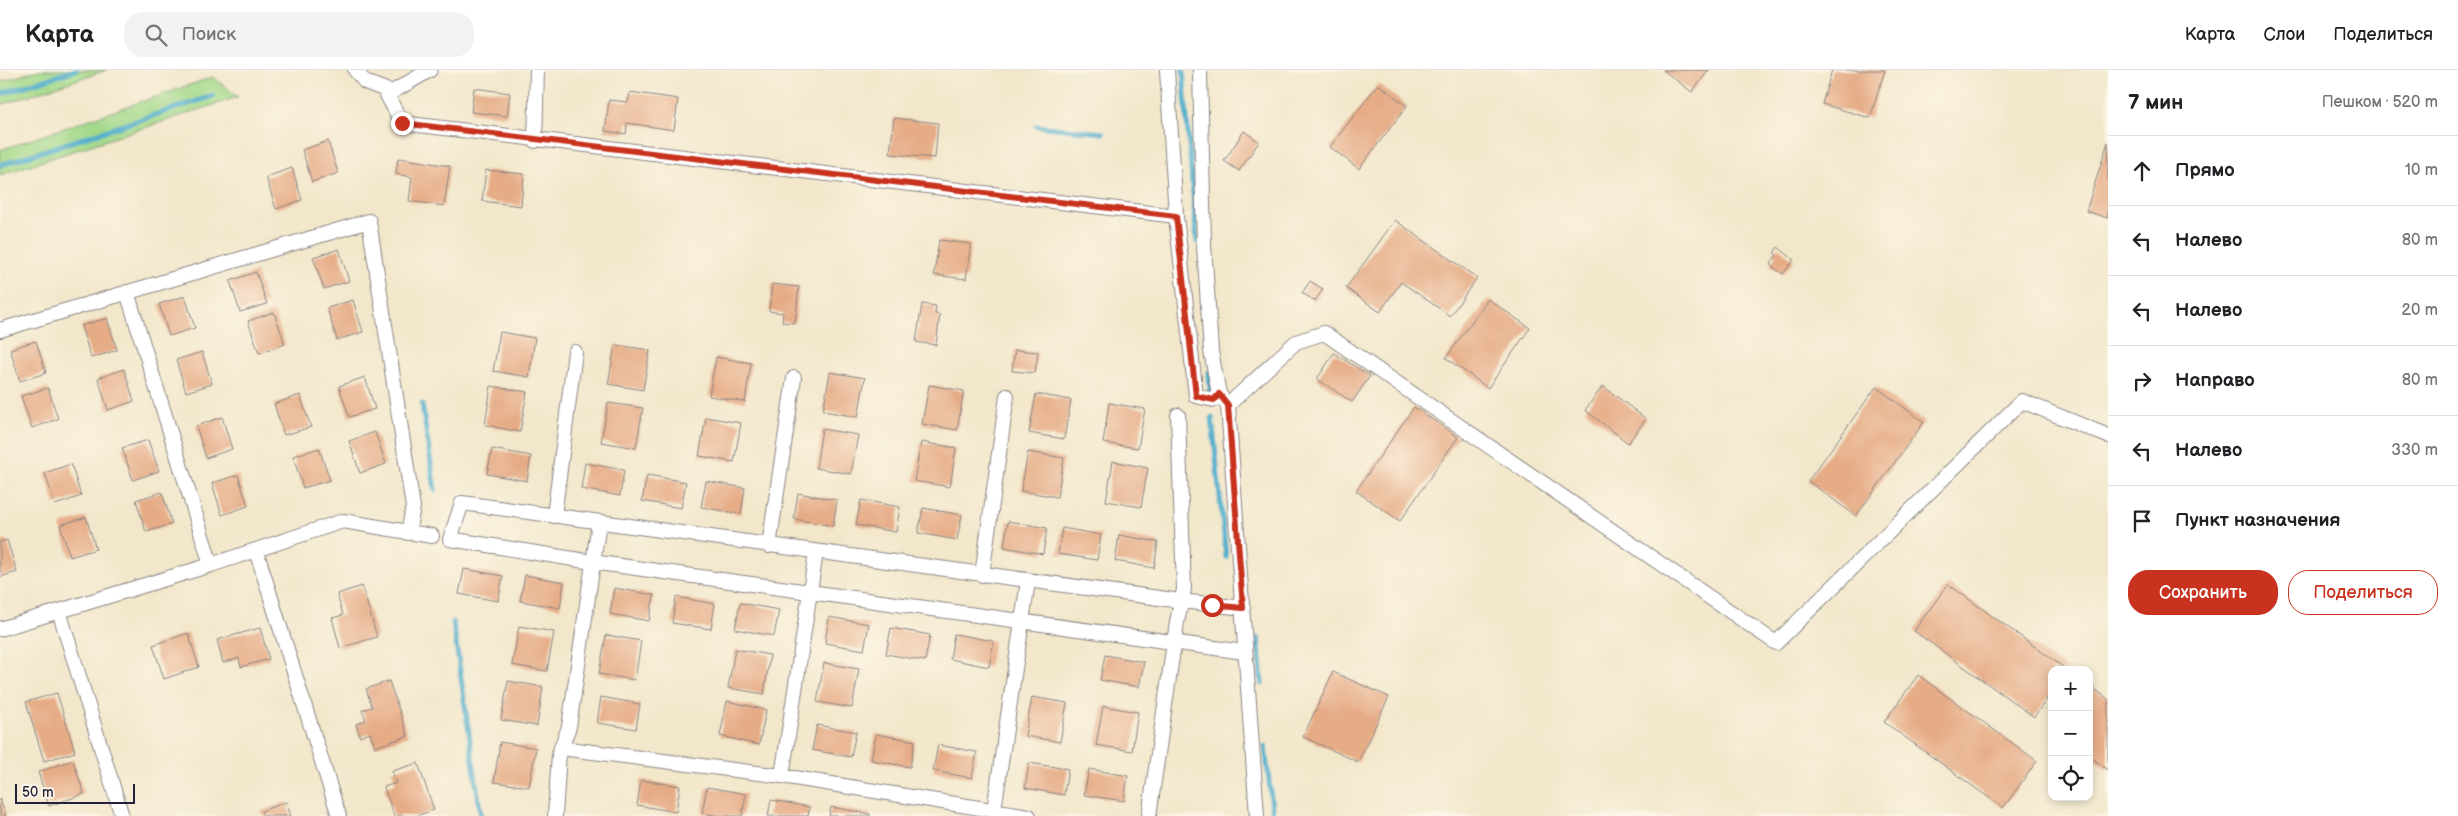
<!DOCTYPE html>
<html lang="ru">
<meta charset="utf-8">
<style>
:root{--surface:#fff;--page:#f2f2f2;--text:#202124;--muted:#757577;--line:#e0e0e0;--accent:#c8321e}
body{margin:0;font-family:"Balsamiq Sans",sans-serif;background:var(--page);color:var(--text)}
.controls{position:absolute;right:15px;bottom:15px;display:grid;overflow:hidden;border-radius:10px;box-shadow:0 2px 8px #0003}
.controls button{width:45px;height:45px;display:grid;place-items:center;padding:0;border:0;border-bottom:1px solid var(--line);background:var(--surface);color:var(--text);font:25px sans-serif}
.scale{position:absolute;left:15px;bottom:12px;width:120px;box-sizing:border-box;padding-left:5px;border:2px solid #22223b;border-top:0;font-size:14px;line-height:18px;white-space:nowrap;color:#22223b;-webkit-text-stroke:4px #fcf5e5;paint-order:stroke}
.stop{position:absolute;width:15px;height:15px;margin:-11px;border:4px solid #c8321e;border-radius:50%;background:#fff}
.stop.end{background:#c8321e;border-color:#fff;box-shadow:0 1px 5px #0008}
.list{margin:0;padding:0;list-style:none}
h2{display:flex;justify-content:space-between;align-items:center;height:65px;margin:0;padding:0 20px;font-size:21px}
h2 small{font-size:16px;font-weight:400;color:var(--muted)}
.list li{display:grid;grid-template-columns:32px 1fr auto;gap:15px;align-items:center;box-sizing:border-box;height:70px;padding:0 20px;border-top:1px solid var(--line)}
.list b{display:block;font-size:19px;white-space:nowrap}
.list em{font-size:16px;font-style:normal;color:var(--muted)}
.actions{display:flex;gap:10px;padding:15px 20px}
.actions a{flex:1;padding:11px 0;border:1px solid var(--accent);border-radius:20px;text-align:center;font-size:18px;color:var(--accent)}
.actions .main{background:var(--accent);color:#fff}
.icon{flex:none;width:28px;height:28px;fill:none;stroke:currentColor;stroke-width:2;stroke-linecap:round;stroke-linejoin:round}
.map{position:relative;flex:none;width:2108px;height:746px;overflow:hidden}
header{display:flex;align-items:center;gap:30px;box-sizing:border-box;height:70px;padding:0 25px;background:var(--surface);border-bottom:1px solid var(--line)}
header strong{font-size:24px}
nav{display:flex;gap:28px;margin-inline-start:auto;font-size:18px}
.search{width:350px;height:45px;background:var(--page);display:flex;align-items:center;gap:12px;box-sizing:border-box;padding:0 18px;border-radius:20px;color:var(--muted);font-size:19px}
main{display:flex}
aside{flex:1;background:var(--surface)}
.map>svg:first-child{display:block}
.green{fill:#a3d888;stroke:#627d62}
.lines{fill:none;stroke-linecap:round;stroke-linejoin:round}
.stream{stroke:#4dadcc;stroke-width:5}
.building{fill:#e6ac86}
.street-casing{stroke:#8a8483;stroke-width:16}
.street{stroke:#fff;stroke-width:14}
.route{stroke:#c8321e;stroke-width:6}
</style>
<header>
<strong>Карта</strong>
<div class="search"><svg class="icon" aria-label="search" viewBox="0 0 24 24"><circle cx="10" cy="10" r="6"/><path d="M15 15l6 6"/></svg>Поиск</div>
<nav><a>Карта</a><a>Слои</a><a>Поделиться</a></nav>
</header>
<main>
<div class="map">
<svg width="2108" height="746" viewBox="0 0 2108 746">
<rect width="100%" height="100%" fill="#fcf5e5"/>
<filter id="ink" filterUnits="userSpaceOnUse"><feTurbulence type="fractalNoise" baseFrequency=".02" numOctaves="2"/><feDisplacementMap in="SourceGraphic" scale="10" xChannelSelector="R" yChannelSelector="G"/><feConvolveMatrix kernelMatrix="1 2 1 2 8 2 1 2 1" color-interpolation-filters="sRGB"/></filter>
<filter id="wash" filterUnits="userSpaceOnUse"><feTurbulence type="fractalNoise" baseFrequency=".0096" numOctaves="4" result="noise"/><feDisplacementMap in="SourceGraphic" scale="20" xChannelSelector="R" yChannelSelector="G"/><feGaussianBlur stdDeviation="1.12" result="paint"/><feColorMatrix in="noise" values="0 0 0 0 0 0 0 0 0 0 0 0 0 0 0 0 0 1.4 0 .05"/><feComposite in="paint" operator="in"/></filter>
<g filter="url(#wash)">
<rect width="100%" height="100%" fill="#f2e7cb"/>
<path class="green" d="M38 0H107L0 35V12Z
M213 7 238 27 0 105V80Z"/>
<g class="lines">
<path class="stream" d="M1183 0 1197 172
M0 24 76 0
M1036 56 1103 63
M0 95 213 26
M1209 302 1210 322
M422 334 435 420
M1212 347 1226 487
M453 552 481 746
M1258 568 1262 614
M1265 676 1273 746"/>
</g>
<g id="blocks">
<path class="building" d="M1663 0H1709L1692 22Z
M1832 0H1885L1870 48 1822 34Z
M1378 14 1407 36 1359 99 1330 77Z
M474 18 510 23 507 46 471 42Z
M630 22 678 29 674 60 627 53 626 64 605 61 609 30 628 32Z
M894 48 938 53 935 88 890 84Z
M1244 61 1259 72 1239 101 1224 91Z
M328 71 338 103 312 112 302 80Z
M2108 72V148L2086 141Z
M398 88 450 96 444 136 409 131 412 107 396 104Z
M292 98 302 130 276 139 266 107Z
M486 100 524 104 521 136 482 131Z
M1395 150 1477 208 1450 246 1401 212 1380 242 1346 218Z
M939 170 971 174 966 209 934 205Z
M1778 177 1794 190 1783 204 1770 195 1777 185 1774 183Z
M339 179 349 211 324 219 313 187Z
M256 202 267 234 240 242 230 211Z
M1310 211 1323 219 1315 231 1302 223Z
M772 214 799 217 795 253 782 252 783 243 769 241Z
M185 226 195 258 169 266 159 234Z
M1488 229 1530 258 1488 318 1446 288Z
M353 230 363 262 337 270 327 238Z
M922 234 936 236 935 244 940 245 936 275 916 272Z
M274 242 285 274 259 283 248 251Z
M107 248 117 280 91 288 81 256Z
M500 262 535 268 529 307 493 301Z
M36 271 46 303 20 311 10 279Z
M615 275 650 280 643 320 608 314Z
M1015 280 1038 282 1035 303 1012 301Z
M202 282 212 314 186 322 176 290Z
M1334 283 1370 306 1352 332 1317 309Z
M716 287 751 293 745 332 709 326Z
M124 299 134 331 108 340 98 308Z
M830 302 865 308 858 347 823 341Z
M365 307 375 339 349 347 339 316Z
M929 315 964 321 957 360 922 354Z
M491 316 527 322 520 362 485 355Z
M1603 316 1646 349 1628 373 1585 340Z
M1876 317 1924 352 1856 446 1808 411Z
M48 318 58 349 32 358 21 326Z
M1036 324 1071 330 1064 369 1029 363Z
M300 325 311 357 284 365 274 334Z
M608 333 643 338 636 378 601 372Z
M1109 333 1145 339 1138 378 1103 373Z
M1414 337 1458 367 1400 451 1356 421Z
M222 347 232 379 206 388 196 356Z
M706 347 741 353 734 392 699 386Z
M822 359 858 365 851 404 816 398Z
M375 362 386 394 360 403 349 371Z
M148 370 159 401 133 410 122 378Z
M921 372 956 378 950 417 914 411Z
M319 378 330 410 303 418 293 386Z
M492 379 531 386 527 411 487 404Z
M1028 382 1064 388 1057 427 1021 421Z
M1113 391 1148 398 1141 437 1106 431Z
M585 393 624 400 620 426 581 419Z
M71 394 81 426 55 435 45 403Z
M238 405 248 436 222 445 212 413Z
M647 405 686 412 681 438 642 431Z
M706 411 745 418 741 444 701 437Z
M162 422 172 454 146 462 136 430Z
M798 423 837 430 833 456 794 449Z
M861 430 900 437 896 462 856 455Z
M923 438 962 445 957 470 918 463Z
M86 447 96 479 70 487 60 455Z
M1008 451 1047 458 1043 484 1004 477Z
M1062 458 1101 465 1097 490 1058 484Z
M1119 465 1158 472 1154 498 1115 491Z
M7 470 17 502 0 507V472Z
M464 499 503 506 498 531 459 524Z
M525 505 564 512 560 538 520 531Z
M1948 514 2067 600H2052V622L2034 647 1914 561Z
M362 516 377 567 340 578 332 548 343 545 337 524Z
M614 518 654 525 649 551 610 544Z
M676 527 715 534 711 559 672 553Z
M740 533 779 540 774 566 735 559Z
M829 547 869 554 864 580 825 573Z
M519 556 554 562 547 601 512 595Z
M260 558 269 589 241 597 239 588 223 593 217 570Z
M891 558 930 565 925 591 886 584Z
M188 563 199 597 164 609 153 575Z
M954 564 994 571 989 597 950 589Z
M606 565 641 571 635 610 599 604Z
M735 579 770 585 764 624 728 618Z
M1105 585 1144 592 1139 617 1100 610Z
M824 593 859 599 852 638 817 632Z
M1333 602 1389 627 1358 692 1303 667Z
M1918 605 2037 691 2003 738 1884 652Z
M389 611 408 666 375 677 370 663 360 667 356 654 366 650 362 640 372 637 366 619Z
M508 611 543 617 537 656 501 650Z
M2092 617 2108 629V700L2089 686V621Z
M57 623 75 682 44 691 26 632Z
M601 627 640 634 636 659 597 653Z
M1032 627 1067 633 1060 672 1025 666Z
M727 631 766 640 759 675 720 666Z
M1103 636 1138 642 1132 681 1096 675Z
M817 655 856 662 851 687 812 680Z
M876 664 915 671 910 697 871 690Z
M500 672 536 678 529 717 494 712Z
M938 675 977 682 972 708 933 701Z
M73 690 84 724 49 736 38 702Z
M418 693 434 740 416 746H394L384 717 396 713 392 701Z
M1029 693 1068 699 1064 725 1025 718Z
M1089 699 1128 706 1124 731 1084 725Z
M641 710 680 716 676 742 637 735Z
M707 717 746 724 742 746H720L702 743Z
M0 729 6 746H0Z
M771 730 810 737 808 746H768Z
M286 732 291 746H263L261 741Z
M831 737 870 744V746H829Z"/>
</g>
</g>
<g filter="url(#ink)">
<use href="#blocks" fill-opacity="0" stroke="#8a8483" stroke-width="1"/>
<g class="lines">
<g class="street-casing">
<path id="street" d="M355 0 365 12 391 22
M430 0 387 25 402 53 1176 146
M1167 0 1176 146 1196 326 1214 330 1219 324 1228 335 1257 746
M1200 0 1204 175 1211 281 1219 324
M535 71 537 0
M127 222 211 495
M0 260 369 151 413 437 408 463
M1228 335 1296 272 1324 263 1776 573 2022 331 2108 366
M554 446 575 282
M769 476 794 308
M256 480 339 746
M982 505 1007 326
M1243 538 1181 531 462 433 450 469 592 492 1244 582
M59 541 122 746
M0 559 211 495 343 451 432 466
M561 678 782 706 1029 746
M782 706 816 482
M994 740 1028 511
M555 746 559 683 569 657 599 452
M1149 746 1177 552 1184 519 1178 345"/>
</g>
<use href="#street" class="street"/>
</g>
</g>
<g class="lines" filter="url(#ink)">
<path class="route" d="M402 53 1176 146 1196 326 1214 330 1219 324 1228 335 1243 538 1212 535"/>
</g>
</svg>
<div class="controls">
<button>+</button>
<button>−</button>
<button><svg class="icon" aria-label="locate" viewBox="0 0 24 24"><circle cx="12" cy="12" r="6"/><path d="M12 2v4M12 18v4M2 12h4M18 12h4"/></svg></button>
</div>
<div class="scale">50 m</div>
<div class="stop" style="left:1212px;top:535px"></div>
<div class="stop end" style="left:402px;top:53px"></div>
</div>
<aside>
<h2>7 мин<small>Пешком · 520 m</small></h2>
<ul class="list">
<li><svg class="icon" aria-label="ahead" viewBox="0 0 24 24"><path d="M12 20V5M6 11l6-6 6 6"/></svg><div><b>Прямо</b></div><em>10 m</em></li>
<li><svg class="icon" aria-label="left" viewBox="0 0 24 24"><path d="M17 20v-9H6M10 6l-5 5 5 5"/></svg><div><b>Налево</b></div><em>80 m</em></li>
<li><svg class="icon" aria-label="left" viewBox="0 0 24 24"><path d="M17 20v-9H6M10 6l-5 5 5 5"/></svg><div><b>Налево</b></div><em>20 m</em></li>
<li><svg class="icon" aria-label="right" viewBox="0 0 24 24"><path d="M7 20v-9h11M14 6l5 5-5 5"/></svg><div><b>Направо</b></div><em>80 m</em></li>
<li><svg class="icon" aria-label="left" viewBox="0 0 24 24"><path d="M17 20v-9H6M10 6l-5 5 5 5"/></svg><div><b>Налево</b></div><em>330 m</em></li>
<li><svg class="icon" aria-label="arrive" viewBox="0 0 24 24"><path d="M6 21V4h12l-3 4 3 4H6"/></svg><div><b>Пункт назначения</b></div></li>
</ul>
<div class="actions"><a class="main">Сохранить</a><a>Поделиться</a></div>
</aside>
</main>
